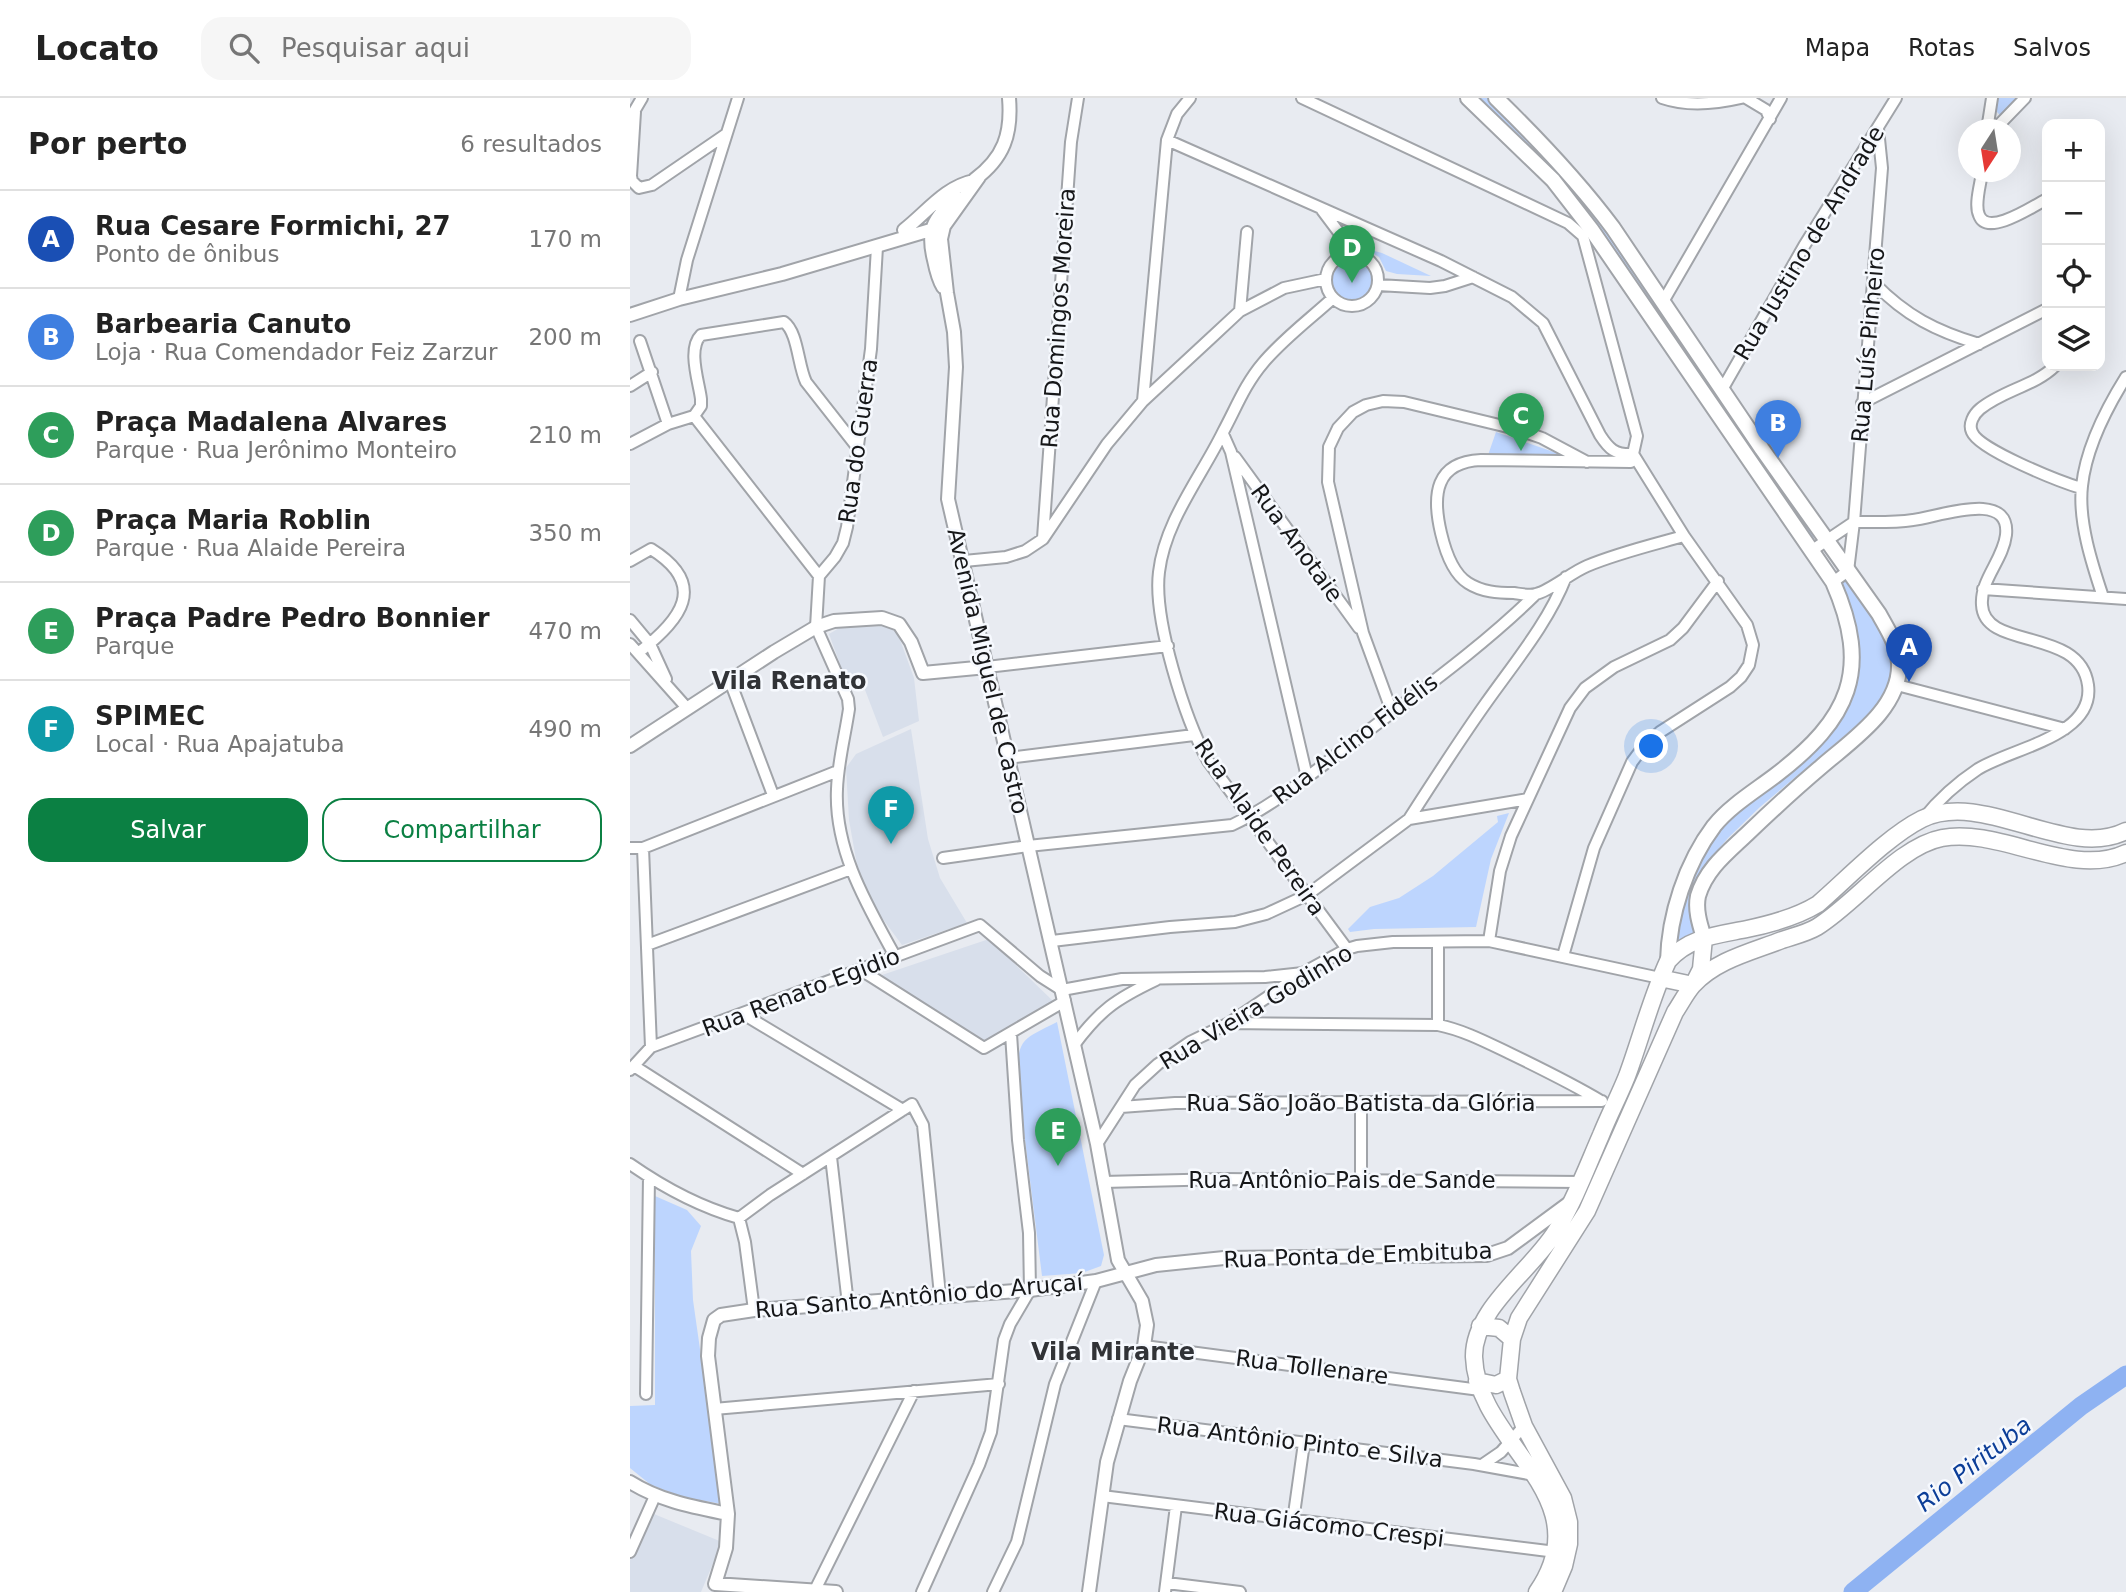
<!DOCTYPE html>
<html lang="pt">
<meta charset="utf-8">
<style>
:root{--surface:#fff;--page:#f6f6f6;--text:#222;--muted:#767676;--line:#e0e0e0;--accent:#0b8043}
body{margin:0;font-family:"DejaVu Sans",sans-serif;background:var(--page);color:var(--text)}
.controls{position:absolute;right:21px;top:21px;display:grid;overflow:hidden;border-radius:14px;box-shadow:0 7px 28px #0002}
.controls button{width:63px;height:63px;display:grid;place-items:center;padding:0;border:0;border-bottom:2px solid var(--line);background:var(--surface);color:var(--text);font:35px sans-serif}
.compass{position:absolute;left:1328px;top:21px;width:63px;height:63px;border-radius:50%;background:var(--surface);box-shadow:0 7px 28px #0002;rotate:192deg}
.you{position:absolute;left:1022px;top:649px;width:24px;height:24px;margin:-18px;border:5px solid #fff;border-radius:50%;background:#1a73e8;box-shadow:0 0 0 10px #1a73e833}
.badge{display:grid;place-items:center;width:46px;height:46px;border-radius:50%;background:var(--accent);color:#fff;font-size:23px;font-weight:700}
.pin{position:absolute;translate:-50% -58px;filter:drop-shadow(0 2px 4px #0008)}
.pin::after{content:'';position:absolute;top:37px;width:24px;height:21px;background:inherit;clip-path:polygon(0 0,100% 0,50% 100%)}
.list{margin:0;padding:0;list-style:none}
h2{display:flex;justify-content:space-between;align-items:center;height:91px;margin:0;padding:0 28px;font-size:30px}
h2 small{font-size:23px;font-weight:400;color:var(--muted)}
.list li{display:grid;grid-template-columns:46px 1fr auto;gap:21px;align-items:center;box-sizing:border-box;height:98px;padding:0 28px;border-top:2px solid var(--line)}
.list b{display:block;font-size:26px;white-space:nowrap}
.list p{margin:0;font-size:23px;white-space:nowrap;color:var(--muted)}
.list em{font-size:23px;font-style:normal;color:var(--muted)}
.actions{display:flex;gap:14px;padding:21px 28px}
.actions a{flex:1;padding:16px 0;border:2px solid var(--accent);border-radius:21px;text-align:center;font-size:24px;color:var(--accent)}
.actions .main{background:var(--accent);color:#fff}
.icon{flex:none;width:38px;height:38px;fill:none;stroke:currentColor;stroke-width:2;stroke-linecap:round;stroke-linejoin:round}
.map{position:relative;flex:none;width:1496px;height:1494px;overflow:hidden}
header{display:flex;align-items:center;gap:42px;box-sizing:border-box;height:98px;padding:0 35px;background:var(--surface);border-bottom:2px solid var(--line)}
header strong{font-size:33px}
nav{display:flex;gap:38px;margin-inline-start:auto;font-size:24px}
.search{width:490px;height:63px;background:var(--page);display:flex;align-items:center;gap:18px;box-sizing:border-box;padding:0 24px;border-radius:21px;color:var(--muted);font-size:26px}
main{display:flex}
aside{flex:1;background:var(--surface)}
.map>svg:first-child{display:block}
.built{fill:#d8dfeb}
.green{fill:#bdd5fe}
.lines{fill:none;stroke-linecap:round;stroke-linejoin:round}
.river{stroke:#8eb2f2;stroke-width:19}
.minor-casing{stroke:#a1a4a9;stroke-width:14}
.tertiary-casing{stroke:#a1a4a9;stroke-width:16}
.secondary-casing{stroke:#a1a4a9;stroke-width:18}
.primary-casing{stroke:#a1a4a9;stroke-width:19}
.minor{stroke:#fff;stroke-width:10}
.tertiary{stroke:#fff;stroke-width:12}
.secondary{stroke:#fff;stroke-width:14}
.primary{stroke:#fff;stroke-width:16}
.labels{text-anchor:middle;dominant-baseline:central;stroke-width:5;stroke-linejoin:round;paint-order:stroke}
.street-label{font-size:23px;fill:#161719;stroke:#f6f9fe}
.neighbourhood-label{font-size:24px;font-weight:bold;fill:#313337;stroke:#f6f9fe}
.water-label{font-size:24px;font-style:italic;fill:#0c3e98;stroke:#f6f9fe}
</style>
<header>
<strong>Locato</strong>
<div class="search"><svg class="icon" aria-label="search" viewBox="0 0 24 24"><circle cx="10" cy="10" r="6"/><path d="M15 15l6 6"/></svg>Pesquisar aqui</div>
<nav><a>Mapa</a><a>Rotas</a><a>Salvos</a></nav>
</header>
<main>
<aside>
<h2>Por perto<small>6 resultados</small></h2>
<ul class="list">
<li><span class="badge" style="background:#1a4fb4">A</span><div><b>Rua Cesare Formichi, 27</b><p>Ponto de ônibus</p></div><em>170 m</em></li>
<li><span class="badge" style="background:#3f7fe0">B</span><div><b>Barbearia Canuto</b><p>Loja · Rua Comendador Feiz Zarzur</p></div><em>200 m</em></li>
<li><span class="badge" style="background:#2e9e5b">C</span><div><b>Praça Madalena Alvares</b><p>Parque · Rua Jerônimo Monteiro</p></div><em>210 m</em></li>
<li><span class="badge" style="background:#2e9e5b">D</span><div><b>Praça Maria Roblin</b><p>Parque · Rua Alaide Pereira</p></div><em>350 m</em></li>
<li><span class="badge" style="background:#2e9e5b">E</span><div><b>Praça Padre Pedro Bonnier</b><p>Parque</p></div><em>470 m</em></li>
<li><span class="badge" style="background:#0f9aa8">F</span><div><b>SPIMEC</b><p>Local · Rua Apajatuba</p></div><em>490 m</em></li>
</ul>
<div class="actions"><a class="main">Salvar</a><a>Compartilhar</a></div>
</aside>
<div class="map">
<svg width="1496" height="1494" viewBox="0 0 1496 1494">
<rect width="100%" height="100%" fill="#e8ebf1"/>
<path class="built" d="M265 528 284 580 289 623 253 639 232 584 220 585 214 577 199 536 211 529Z
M281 631 298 741 310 780 337 825 272 847 252 820 230 784 219 722 216 670 226 656Z
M359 841 423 903 358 946 249 878Z
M24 1416 92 1444 71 1494H0V1462Z"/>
<path class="green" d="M842 0H861L919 60 980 134 1187 437 1180 442 980 146 931 86Z
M1369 0H1390L1373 20 1362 9Z
M733 150 752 155 801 178 767 176 756 173 749 159Z
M701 183a21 21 0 1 1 42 0a21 21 0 1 1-42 0Z
M866 334 947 362 857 360Z
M1217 479 1235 501 1264 554 1261 582 1249 605 1232 623 1130 709 1098 740 1076 766 1065 786 1068 836 1042 853 1064 776 1076 751 1094 723 1189 647 1227 569 1228 537 1208 485Z
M879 715 861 761 846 829 744 831 720 834 718 831 740 809 769 800 803 778 868 724 867 718Z
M427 924 474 1157 471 1168 452 1175 412 1178 387 978C388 939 394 941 427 924Z
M25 1098 57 1112 71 1128 61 1153 63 1202 92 1406 53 1399 21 1387 0 1370V1308L25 1307Z"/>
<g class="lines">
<path class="river" d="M1223 1494 1451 1308 1496 1277"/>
<g class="minor-casing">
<path id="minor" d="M672 0 938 125 953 138 1007 338 1003 356
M1032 0C1058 9 1085 6 1111 0
M1116 0 1136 12 1140 21
M5 14 1 78 2 83 9 90 22 87 95 37
M2 17 12 0
M1357 32 1362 0
M1364 32 1395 0
M537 42 811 163 882 199 913 225 970 337C979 351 985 357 1003 356
M1352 74C1351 85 1344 106 1349 117 1357 140 1405 107 1417 101
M692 112 725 156
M247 149 241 251 217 429 213 445 205 459 189 478 186 529 218 601 219 611C215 638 208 664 207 691 204 752 237 807 265 858
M696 182a26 26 0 1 1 52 0a26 26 0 1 1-52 0Z
M1244 185C1276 218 1306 233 1349 246
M748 187 800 190 815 188 843 179
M703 200C680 221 653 241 633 265 615 286 606 310 593 334 571 379 535 423 529 474 523 521 555 621 578 663L717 851
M49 201 57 162 108 0
M1034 202 1151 0
M610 213 617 134
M10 243 38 326
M1425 268C1405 288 1373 292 1350 311 1344 316 1338 326 1342 334 1349 352 1431 384 1451 390
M0 288 22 274
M1093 290 1174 148 1266 0
M513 303 537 42 547 16 560 0
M1232 305 1417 211
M64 318 71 308V301C69 284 57 251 71 237L154 224C168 234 168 268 176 284L227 349
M64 318 189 478
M593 336 601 354 677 679
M0 346 38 326 64 318
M605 359 729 530
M1001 364 851 362C805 364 802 397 811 435 815 452 822 475 838 485 852 494 868 495 884 495 891 496 900 498 906 496 920 493 942 474 957 468 988 455 1022 447 1054 438
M1224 424C1244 424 1263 425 1283 422 1306 420 1381 390 1376 437 1373 462 1350 482 1352 507 1354 553 1450 528 1458 587 1465 638 1382 650 1348 671 1327 685 1309 701 1293 721
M413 440 441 44 448 0
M1181 453 1224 424
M0 463 21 451C79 487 51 522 8 555
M334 463 376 459 395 453 413 441 477 346 513 303 581 240 610 213 654 190 696 181
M1203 484 1218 473 1224 424 1252 70 1248 31
M1353 491 1496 501
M1473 499C1462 466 1448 423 1452 388 1456 349 1476 311 1496 279
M0 522 20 546 36 581
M0 546 57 610
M357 569 538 548
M100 583 143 697
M1267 587 1435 631
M762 614 733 535 698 384 699 349 708 330 723 314 736 307 753 303 774 304 886 331 912 340 957 364
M378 660 564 637
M779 721C804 682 829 643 856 605 885 564 918 525 936 479
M0 750H13L208 673
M13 750 21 949
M313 760 398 748 602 727C649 705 689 669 730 639 790 593 852 549 906 496
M422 843 540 829 605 824 636 816 677 797 779 721 898 701
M859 843 870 773 881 738 940 610 955 590 984 569 1040 542 1053 530 1088 483
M808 844V927
M17 847 221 771
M933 858 964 750 1002 664 1014 648 1030 634 1100 589 1111 579 1119 567 1123 547 1117 527 1054 438 1003 356
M231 872 354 950 435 903
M113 916 273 1012
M599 925 808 927C833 932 856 944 879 955 910 970 941 985 971 1003
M444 947C470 912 486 901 526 882
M4 968 173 1076
M0 972 21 949 350 827 410 878 432 892 492 881 635 879 673 875
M491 1009 545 1005 972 1003
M467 1046 505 987 528 966 560 944 599 925 673 875 717 851 727 848 763 844 859 843 1030 880
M201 1059 218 1206
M0 1066C33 1089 70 1109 109 1120
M731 1081V1004
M473 1084 594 1081 951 1084
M109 1120 140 1097 282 1006 293 1027 310 1197
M109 1120 115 1144 124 1212
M514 1248 850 1292
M16 1296 19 1079
M84 1311 369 1286
M488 1321 844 1366 904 1377
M852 1367 871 1354 894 1328
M472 1398 926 1454
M663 1423 674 1345
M0 1454 25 1398
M537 1485 610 1494
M184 1494 284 1293
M292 1494 349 1367 361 1334 374 1242 380 1226 400 1192 399 1135 388 1042 381 936
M363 1494 387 1444 425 1286 466 1183
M535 1494 546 1408"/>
</g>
<g class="tertiary-casing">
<path id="tertiary" d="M349 79 314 128 311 141 317 195 324 234 326 269 318 401 467 1046 488 1162 512 1203 517 1227 514 1248 500 1283 477 1364 459 1494
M344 82C374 60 382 36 379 0
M274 132C297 114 315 89 344 83
M313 189C308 181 306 172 304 162 296 130 304 122 326 99
M0 217 49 201 152 176 314 128
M0 648 144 554 186 529 204 523 252 520 269 526 281 544 293 575 357 569
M0 1384C30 1403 64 1409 98 1416
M206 1494 85 1486 96 1450 98 1416 78 1258 79 1240 84 1222 91 1217 124 1212 400 1192 466 1183 526 1167 594 1160 857 1157 878 1150 939 1105"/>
</g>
<g class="secondary-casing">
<path id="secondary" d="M838 0 923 82 961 131 1203 484C1242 573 1219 621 1146 677 1125 693 1100 708 1084 728 1056 765 1039 817 1038 863
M866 0C908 41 948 83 983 130L1132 351 1249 516C1257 531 1268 547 1269 565 1271 610 1222 642 1192 668 1166 690 1141 713 1117 736 1097 755 1076 771 1068 798 1065 812 1070 827 1074 840"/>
</g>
<g class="primary-casing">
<path id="primary" d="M1030 880 1063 887
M1064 885 1071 871 1074 840
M850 1228 869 1230 882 1241
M847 1283 866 1287 878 1281
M907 1494C974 1397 847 1347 844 1259 843 1211 902 1172 926 1133 945 1102 957 1069 971 1037 979 1017 989 998 997 978 1011 940 1021 900 1038 863 1059 839 1087 837 1117 831 1141 826 1167 819 1188 806 1218 780 1258 738 1292 721 1354 691 1437 763 1496 733
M923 1494 934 1468 939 1446V1424L933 1400 894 1328 882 1294 878 1281 882 1241 889 1220 957 1113 1045 914C1051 905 1056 895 1063 887 1086 862 1121 854 1152 842 1164 838 1177 835 1187 829 1226 805 1269 748 1312 740 1370 729 1441 781 1496 755"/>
</g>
<use href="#minor" class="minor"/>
<use href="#tertiary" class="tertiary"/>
<use href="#secondary" class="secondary"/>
<use href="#primary" class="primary"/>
</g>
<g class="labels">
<g class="street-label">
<text transform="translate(1179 145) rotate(-59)">Rua Justino de Andrade</text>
<text transform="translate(428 220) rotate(-86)">Rua Domingos Moreira</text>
<text transform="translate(1238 247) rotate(-85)">Rua Luís Pinheiro</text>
<text transform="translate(228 343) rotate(-82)">Rua do Guerra</text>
<text transform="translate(667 445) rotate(54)">Rua Anotaie</text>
<text transform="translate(358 573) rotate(77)">Avenida Miguel de Castro</text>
<text transform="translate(725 641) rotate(-37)">Rua Alcino Fidélis</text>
<text transform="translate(630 729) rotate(55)">Rua Alaide Pereira</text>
<text transform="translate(171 894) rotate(-21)">Rua Renato Egidio</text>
<text transform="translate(626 909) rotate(-31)">Rua Vieira Godinho</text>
<text x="731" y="1005">Rua São João Batista da Glória</text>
<text x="712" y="1082">Rua Antônio Pais de Sande</text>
<text transform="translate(728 1157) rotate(-2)">Rua Ponta de Embituba</text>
<text transform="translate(289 1198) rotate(-5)">Rua Santo Antônio do Aruçaí</text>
<text transform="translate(682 1269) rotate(7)">Rua Tollenare</text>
<text transform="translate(670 1344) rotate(7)">Rua Antônio Pinto e Silva</text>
<text transform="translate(699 1427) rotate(7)">Rua Giácomo Crespi</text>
</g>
<g class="neighbourhood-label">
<text x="159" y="583">Vila Renato</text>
<text x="483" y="1254">Vila Mirante</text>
</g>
<g class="water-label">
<text transform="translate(1344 1366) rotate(-38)">Rio Pirituba</text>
</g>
</g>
</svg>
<div class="controls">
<button>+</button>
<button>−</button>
<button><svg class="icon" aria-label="locate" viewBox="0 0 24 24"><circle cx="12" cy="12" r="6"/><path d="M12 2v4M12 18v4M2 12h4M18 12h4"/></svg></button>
<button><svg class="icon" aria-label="layers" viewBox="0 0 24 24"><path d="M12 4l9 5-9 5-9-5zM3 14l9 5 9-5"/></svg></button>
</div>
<svg class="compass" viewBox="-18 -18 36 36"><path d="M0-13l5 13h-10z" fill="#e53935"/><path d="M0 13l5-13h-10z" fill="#767676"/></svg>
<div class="you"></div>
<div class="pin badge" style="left:1279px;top:584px;background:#1a4fb4">A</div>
<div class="pin badge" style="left:1148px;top:360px;background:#3f7fe0">B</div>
<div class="pin badge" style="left:891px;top:353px;background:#2e9e5b">C</div>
<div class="pin badge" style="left:722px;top:185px;background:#2e9e5b">D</div>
<div class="pin badge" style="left:428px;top:1068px;background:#2e9e5b">E</div>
<div class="pin badge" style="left:261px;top:746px;background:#0f9aa8">F</div>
</div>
</main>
